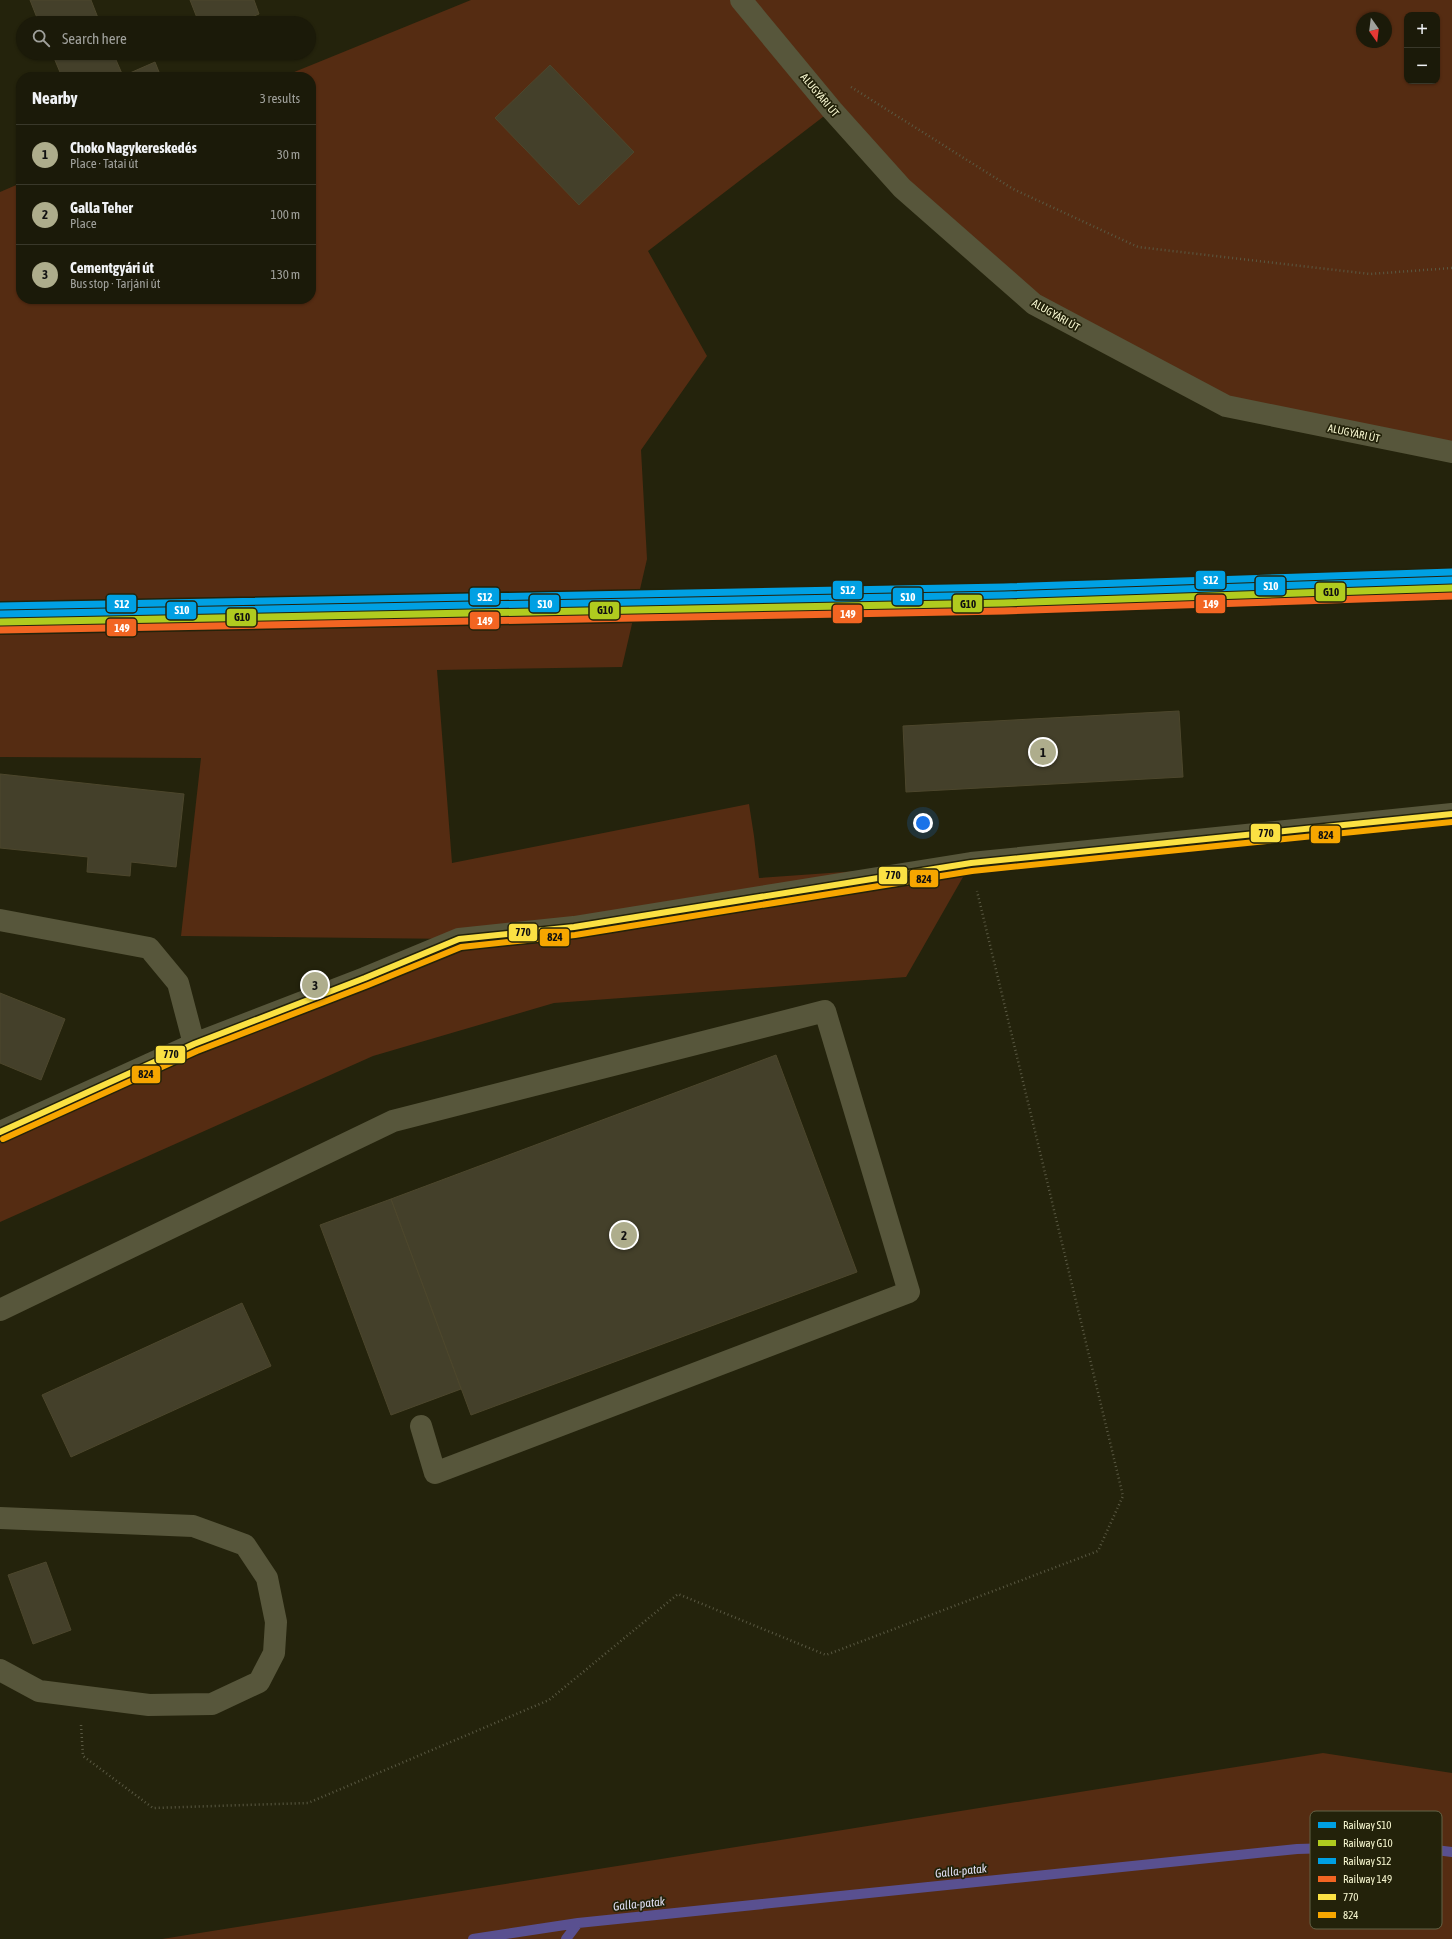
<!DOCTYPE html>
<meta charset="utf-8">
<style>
:root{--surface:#1b1a09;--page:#282717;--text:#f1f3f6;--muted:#a0a19c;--line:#39382a;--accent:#aead8c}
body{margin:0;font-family:"Asap Condensed",sans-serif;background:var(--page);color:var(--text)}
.controls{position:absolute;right:12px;top:12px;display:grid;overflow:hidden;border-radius:8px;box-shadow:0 1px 3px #0004}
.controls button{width:36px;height:36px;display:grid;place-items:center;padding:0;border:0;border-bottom:1px solid var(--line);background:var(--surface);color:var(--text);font:20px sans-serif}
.compass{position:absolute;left:1356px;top:12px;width:36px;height:36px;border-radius:50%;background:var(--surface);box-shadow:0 1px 3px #0004;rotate:166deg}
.you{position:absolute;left:923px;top:823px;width:14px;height:14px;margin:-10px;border:3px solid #fff;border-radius:50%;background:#1a73e8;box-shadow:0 0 0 6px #1a73e833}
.badge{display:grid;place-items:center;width:26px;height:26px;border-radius:50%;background:var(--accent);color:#111;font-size:13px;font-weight:700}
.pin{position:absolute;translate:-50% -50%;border:2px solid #fff;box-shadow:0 1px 4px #0006}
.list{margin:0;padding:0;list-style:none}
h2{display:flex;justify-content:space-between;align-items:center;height:52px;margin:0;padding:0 16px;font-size:17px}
h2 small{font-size:13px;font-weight:400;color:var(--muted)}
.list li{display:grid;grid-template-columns:26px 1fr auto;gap:12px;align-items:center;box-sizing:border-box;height:60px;padding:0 16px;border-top:1px solid var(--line)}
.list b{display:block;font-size:15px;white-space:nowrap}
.list p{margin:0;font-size:13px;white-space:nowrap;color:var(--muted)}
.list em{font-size:13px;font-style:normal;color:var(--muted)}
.icon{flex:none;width:22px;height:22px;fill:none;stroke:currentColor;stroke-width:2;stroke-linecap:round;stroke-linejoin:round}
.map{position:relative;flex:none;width:1452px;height:1939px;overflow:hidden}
.search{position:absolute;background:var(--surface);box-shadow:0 1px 3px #0004;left:16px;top:16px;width:300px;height:44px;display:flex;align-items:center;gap:10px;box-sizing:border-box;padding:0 14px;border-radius:22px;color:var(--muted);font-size:15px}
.panel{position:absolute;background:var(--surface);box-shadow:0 1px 3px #0004;left:16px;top:72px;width:300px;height:232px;border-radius:16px}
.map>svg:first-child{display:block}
.green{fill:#552c12;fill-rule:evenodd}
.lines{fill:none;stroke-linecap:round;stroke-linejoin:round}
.stream{stroke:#595090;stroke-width:10}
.building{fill:#44402a;stroke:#4d472d}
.path{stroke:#5a5943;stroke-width:2.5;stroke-dasharray:1 3;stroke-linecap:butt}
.minor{stroke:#57563b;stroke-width:22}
.bus-1-casing{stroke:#23220a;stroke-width:9}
.bus-2-casing{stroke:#23220a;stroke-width:9}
.bus-1{stroke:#fbe143;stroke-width:6}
.bus-2{stroke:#f7a600;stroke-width:6}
.rail-1-casing{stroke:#23220a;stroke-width:10}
.rail-2-casing{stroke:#23220a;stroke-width:10}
.rail-3-casing{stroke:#23220a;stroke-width:10}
.rail-4-casing{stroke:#23220a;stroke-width:10}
.rail-1{stroke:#00a0e3;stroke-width:7}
.rail-2{stroke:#b0cb1f;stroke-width:7}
.rail-3{stroke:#00a0e3;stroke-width:7}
.rail-4{stroke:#f26522;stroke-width:7}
.labels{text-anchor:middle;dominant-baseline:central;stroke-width:3.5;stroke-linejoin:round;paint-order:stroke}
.street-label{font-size:11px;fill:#f8f8d1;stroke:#23220a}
.water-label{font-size:12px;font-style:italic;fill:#e0dff4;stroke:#23220a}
.key{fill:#23220a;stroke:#636246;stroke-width:1}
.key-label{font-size:11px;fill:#f8f8d1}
.line-badge{stroke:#23220a;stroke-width:1.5}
.badge-label{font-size:11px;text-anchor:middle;font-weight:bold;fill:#fff}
.pale-badge-label{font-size:11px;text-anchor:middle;font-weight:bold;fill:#111}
</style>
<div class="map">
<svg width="1452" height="1939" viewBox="0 0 1452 1939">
<rect width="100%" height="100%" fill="#24230c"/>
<path class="green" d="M471 0H1452V452L1226 406 1034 304 832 110 648 251 707 356 641 450 647 559 622 667 437 670 452 863 749 804 754 836 759 878 971 863 906 977 554 1003 373 1056 0 1222V1132L458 939 181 936 201 758 0 757V192L21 183V299H311V77H282ZM1407 15H1437V81H1407ZM1362 18H1386V42H1362Z
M1323 1753 1452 1773V1939H162Z"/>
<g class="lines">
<path class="stream" d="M473 1939 578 1923 1297 1849 1404 1846 1452 1852
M566 1939 578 1923"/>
</g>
<path class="building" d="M30 0H91L100 23H39Z
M190 0H254L259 14 237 23H199Z
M52 53H113L123 76 62 77Z
M155 62 161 77H120L123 76Z
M550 65 634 152 579 205 495 118Z
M1179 711 1183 777 906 792 903 726Z
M0 774 184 794 176 867 131 862 130 876 87 872 88 857 0 848Z
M0 993 65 1019 41 1080 0 1063Z
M776 1055 857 1272 471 1415 391 1199Z
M391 1199 461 1389 391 1415 320 1225Z
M242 1303 271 1366 71 1457 42 1395Z
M46 1562 71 1630 33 1644 8 1575Z"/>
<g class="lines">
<path class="path" d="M851 87 1013 189 1138 247 1370 274 1452 268
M81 1725 83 1756 153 1808 308 1803 549 1700 678 1594 826 1655 1098 1551 1123 1496 977 891"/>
<path class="minor" d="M741 0 832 110 902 188 1034 304 1226 406 1452 452
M0 920 149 948 178 983 194 1044
M0 1132 194 1044 365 978 459 939 574 927 971 863 1452 814
M0 1310 393 1121 825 1011 909 1292 435 1473 421 1426
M0 1518 193 1526 245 1545 267 1578 276 1622 274 1653 259 1682 212 1704 149 1705 39 1691 0 1670"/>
<g class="bus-1-casing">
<path id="bus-1" d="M0 1132 194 1044 365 978 459 939 574 927 971 863 1452 814"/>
</g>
<g class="bus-2-casing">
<path id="bus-2" d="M3 1139 197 1051 368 985 461 947 575 935 972 871 1452 822"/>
</g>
<use href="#bus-1" class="bus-1"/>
<use href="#bus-2" class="bus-2"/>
<g class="rail-1-casing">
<path id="rail-1" d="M0 614 1004 595 1452 580"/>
</g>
<g class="rail-2-casing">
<path id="rail-2" d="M0 622 1004 603 1452 588"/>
</g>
<g class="rail-3-casing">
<path id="rail-3" d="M0 606 1004 587 1452 572"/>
</g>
<g class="rail-4-casing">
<path id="rail-4" d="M0 630 1004 611 1452 596"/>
</g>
<use href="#rail-1" class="rail-1"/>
<use href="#rail-2" class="rail-2"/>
<use href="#rail-3" class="rail-3"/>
<use href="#rail-4" class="rail-4"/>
</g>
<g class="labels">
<g class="street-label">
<text transform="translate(820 95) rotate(50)">ALUGYÁRI ÚT</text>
<text transform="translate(1056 315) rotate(30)">ALUGYÁRI ÚT</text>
<text transform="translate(1354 433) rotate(12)">ALUGYÁRI ÚT</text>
</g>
<g class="water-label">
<text transform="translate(961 1871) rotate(-6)">Galla-patak</text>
<text transform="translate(639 1904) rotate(-6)">Galla-patak</text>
</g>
</g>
<rect x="1310" y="1811" width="132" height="118" rx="6" class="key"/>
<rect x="1318" y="1822" width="18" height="6" fill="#00a0e3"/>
<rect x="1318" y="1840" width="18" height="6" fill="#b0cb1f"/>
<rect x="1318" y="1858" width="18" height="6" fill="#00a0e3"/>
<rect x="1318" y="1876" width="18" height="6" fill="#f26522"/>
<rect x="1318" y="1894" width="18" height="6" fill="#fbe143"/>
<rect x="1318" y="1912" width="18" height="6" fill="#f7a600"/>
<g class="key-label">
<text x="1343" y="1829">Railway S10</text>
<text x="1343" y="1847">Railway G10</text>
<text x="1343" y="1865">Railway S12</text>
<text x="1343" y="1883">Railway 149</text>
<text x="1343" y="1901">770</text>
<text x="1343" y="1919">824</text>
</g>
<g class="line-badge">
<rect x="1195" y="570" width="31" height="20" rx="4" fill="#00a0e3"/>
<rect x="1255" y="576" width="31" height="20" rx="4" fill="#00a0e3"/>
<rect x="832" y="580" width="31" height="20" rx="4" fill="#00a0e3"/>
<rect x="1315" y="582" width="31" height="20" rx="4" fill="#b0cb1f"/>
<rect x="892" y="587" width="31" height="19" rx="4" fill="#00a0e3"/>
<rect x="469" y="587" width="31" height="19" rx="4" fill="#00a0e3"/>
<rect x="952" y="594" width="31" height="19" rx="4" fill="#b0cb1f"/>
<rect x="529" y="594" width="31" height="19" rx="4" fill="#00a0e3"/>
<rect x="106" y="594" width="31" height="19" rx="4" fill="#00a0e3"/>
<rect x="1195" y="594" width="31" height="20" rx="4" fill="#f26522"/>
<rect x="589" y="601" width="31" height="19" rx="4" fill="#b0cb1f"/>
<rect x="166" y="601" width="31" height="19" rx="4" fill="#00a0e3"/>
<rect x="832" y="604" width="31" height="20" rx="4" fill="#f26522"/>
<rect x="226" y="608" width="31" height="19" rx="4" fill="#b0cb1f"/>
<rect x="469" y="611" width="31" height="19" rx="4" fill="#f26522"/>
<rect x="106" y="618" width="31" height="19" rx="4" fill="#f26522"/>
<rect x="1250" y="823" width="31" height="20" rx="4" fill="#fbe143"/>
<rect x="1310" y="825" width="31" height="19" rx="4" fill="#f7a600"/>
<rect x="878" y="866" width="30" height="19" rx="4" fill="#fbe143"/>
<rect x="909" y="869" width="30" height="19" rx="4" fill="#f7a600"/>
<rect x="508" y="923" width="30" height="19" rx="4" fill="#fbe143"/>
<rect x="539" y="928" width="31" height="19" rx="4" fill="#f7a600"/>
<rect x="155" y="1045" width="31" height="19" rx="4" fill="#fbe143"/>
<rect x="131" y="1065" width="30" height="19" rx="4" fill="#f7a600"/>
</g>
<g class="badge-label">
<text x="1211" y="584">S12</text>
<text x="1271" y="590">S10</text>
<text x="848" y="594">S12</text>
<text x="908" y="601">S10</text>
<text x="485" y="601">S12</text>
<text x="545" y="608">S10</text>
<text x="122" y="608">S12</text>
<text x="1211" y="608">149</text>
<text x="182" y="614">S10</text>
<text x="848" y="618">149</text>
<text x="485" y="625">149</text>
<text x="122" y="632">149</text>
</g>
<g class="pale-badge-label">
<text x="1331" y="596">G10</text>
<text x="968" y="608">G10</text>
<text x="605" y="614">G10</text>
<text x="242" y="621">G10</text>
<text x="1266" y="837">770</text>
<text x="1326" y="839">824</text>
<text x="893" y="879">770</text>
<text x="924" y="883">824</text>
<text x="523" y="936">770</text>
<text x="555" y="941">824</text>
<text x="171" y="1058">770</text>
<text x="146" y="1078">824</text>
</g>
</svg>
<div class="controls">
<button>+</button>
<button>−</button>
</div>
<svg class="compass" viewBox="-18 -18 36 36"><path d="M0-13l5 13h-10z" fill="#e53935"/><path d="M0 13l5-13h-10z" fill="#a0a19c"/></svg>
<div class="you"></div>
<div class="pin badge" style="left:1043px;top:752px">1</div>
<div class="pin badge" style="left:624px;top:1235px">2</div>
<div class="pin badge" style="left:315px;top:985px">3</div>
<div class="search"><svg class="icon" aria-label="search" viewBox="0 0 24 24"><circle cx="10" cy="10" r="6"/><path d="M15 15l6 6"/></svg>Search here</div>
<section class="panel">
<h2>Nearby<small>3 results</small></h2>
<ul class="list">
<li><span class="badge">1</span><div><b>Choko Nagykereskedés</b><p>Place · Tatai út</p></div><em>30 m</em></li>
<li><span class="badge">2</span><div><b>Galla Teher</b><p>Place</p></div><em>100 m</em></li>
<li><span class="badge">3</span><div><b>Cementgyári út</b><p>Bus stop · Tarjáni út</p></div><em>130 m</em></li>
</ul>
</section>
</div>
